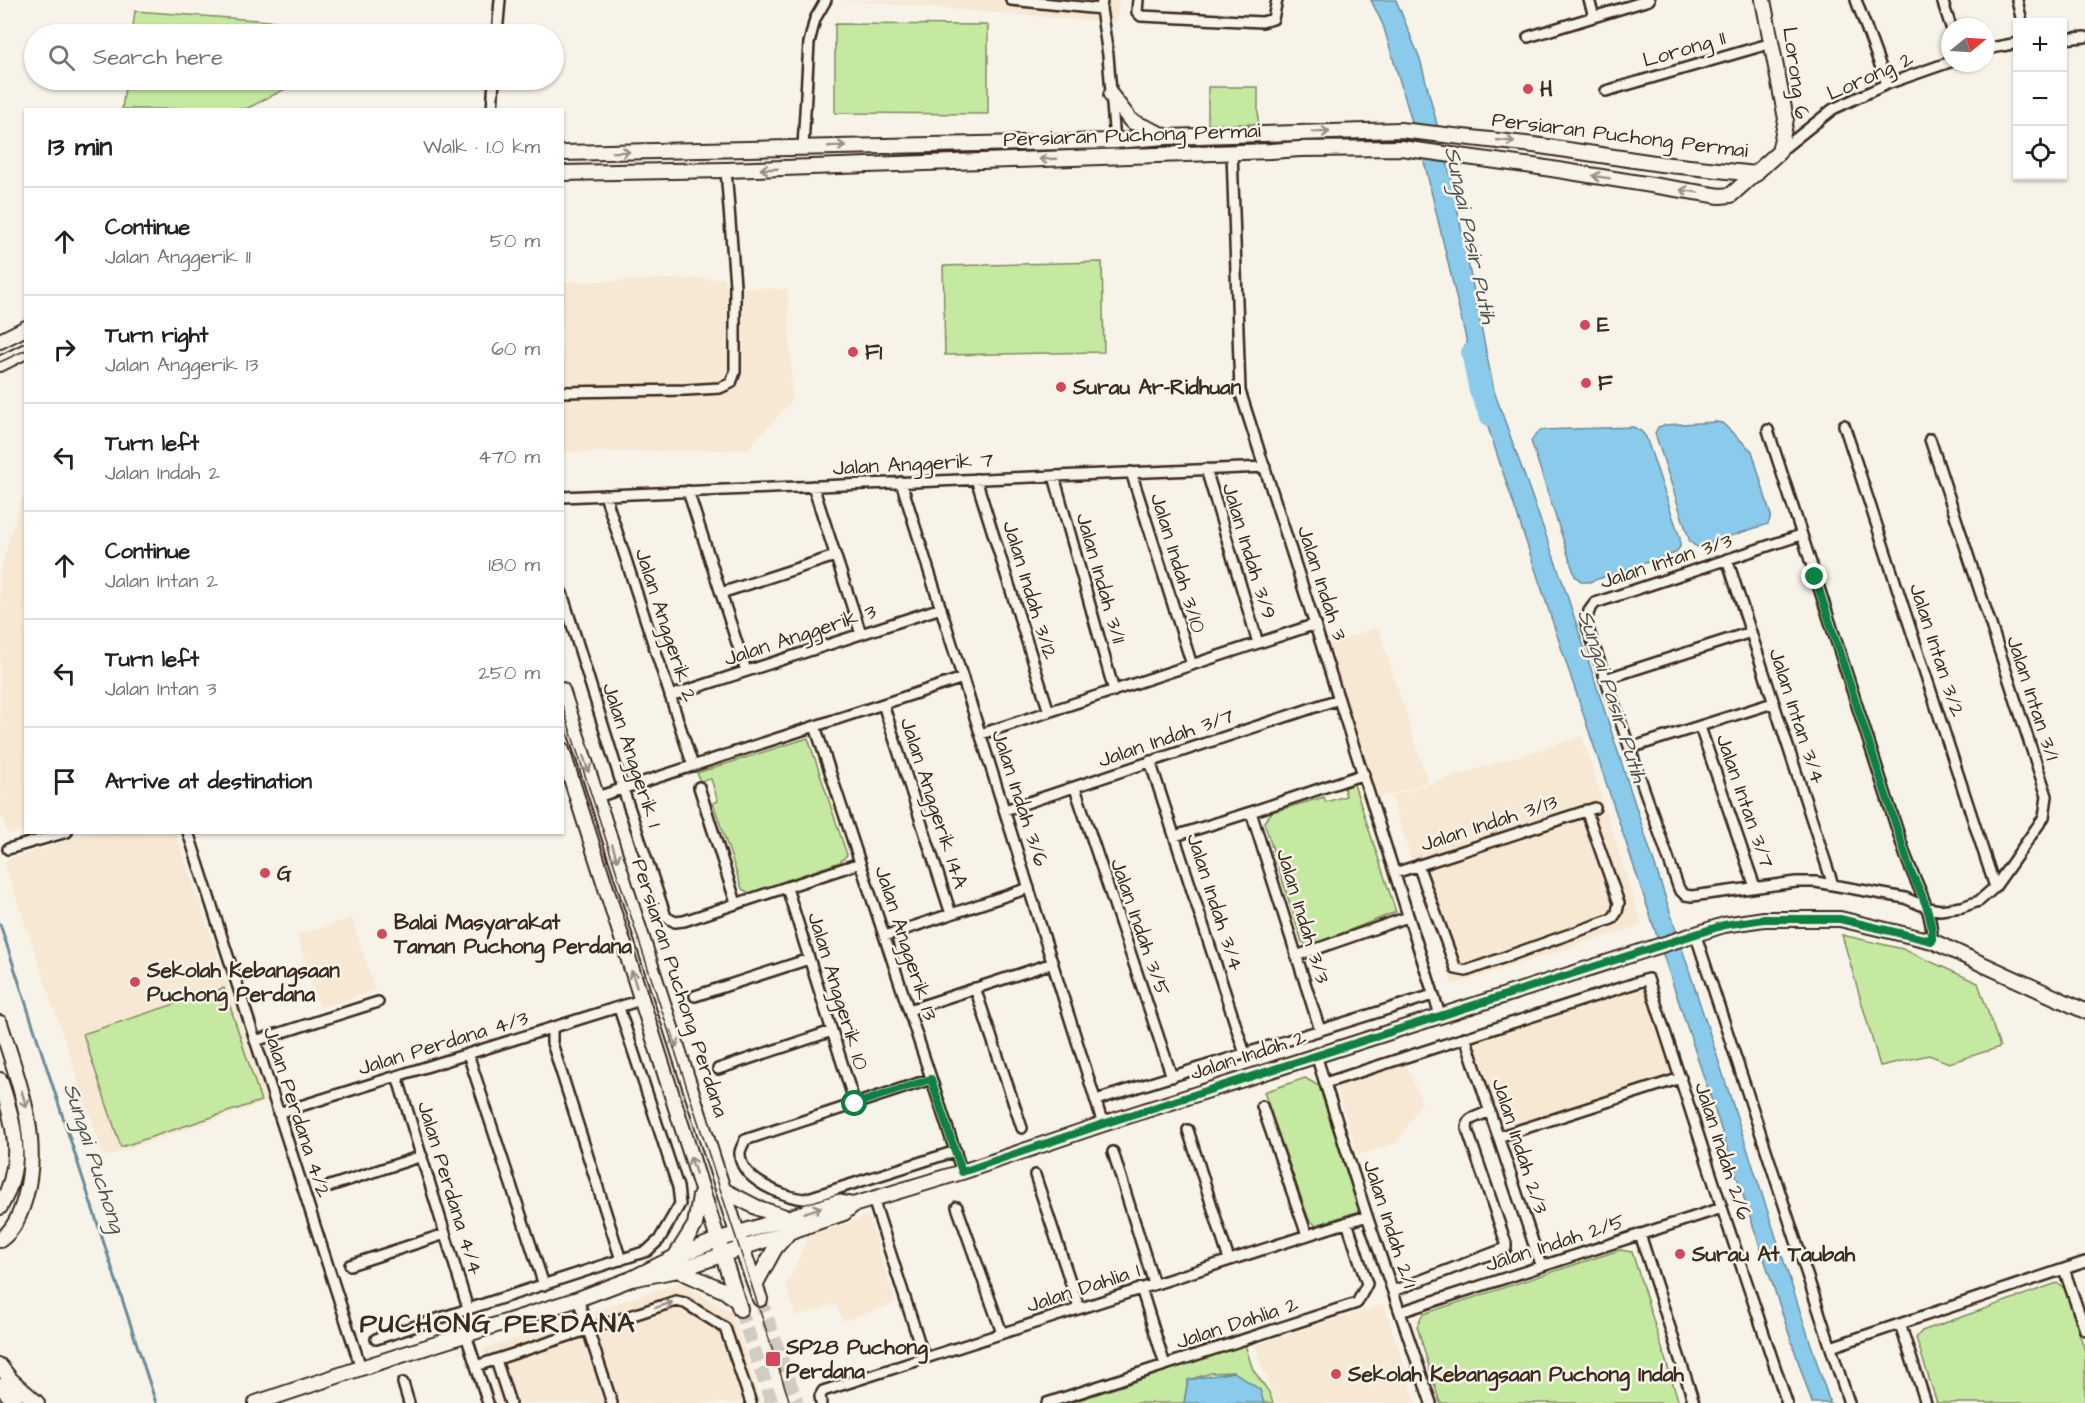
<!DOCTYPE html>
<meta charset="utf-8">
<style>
:root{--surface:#fff;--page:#f6f6f6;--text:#202124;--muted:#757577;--line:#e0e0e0}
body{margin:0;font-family:"Architects Daughter",sans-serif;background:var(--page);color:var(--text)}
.controls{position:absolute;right:18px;top:18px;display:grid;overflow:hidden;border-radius:0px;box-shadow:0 2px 4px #0004}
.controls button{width:54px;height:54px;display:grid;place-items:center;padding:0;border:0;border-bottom:2px solid var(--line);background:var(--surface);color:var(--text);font:30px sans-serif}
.compass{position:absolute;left:1941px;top:18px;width:54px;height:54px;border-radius:50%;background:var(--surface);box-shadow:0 2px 4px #0004;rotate:72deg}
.stop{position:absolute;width:18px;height:18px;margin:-14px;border:4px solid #0b8043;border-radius:50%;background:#fff}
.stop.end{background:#0b8043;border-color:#fff;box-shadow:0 2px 6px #0008}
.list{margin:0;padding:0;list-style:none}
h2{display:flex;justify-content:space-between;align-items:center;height:78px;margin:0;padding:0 24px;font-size:26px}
h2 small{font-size:20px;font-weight:400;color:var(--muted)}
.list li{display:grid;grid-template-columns:39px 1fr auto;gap:18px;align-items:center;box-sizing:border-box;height:108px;padding:0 24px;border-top:2px solid var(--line)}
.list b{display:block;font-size:22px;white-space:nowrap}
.list p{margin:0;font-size:20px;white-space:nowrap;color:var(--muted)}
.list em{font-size:20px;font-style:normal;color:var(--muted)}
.icon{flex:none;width:33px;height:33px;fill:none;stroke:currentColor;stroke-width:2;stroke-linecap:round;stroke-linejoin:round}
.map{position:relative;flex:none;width:2085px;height:1403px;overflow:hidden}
.search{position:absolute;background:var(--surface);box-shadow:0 2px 4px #0004;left:24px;top:24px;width:540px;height:66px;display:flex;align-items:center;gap:15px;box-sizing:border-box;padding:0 21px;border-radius:33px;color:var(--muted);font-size:22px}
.panel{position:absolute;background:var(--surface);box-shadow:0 2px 4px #0004;left:24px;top:108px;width:540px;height:726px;border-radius:0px}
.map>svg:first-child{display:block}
.built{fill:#f7e8d4}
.green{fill:#c6e9a2;stroke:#808a60;stroke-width:1.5}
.water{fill:#8acbeb;stroke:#6a8b99;stroke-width:1.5}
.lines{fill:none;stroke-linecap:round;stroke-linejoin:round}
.stream{stroke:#6a8b99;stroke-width:3}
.river{stroke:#8acbeb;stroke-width:18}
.secondary-tunnel{stroke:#d1cbc0;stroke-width:14;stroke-dasharray:14 7;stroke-linecap:butt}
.street-casing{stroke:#3b2a1e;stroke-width:14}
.secondary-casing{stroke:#3b2a1e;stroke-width:18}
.street{stroke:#f7f3e8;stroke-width:9}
.secondary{stroke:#f7f3e8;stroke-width:14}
.tram{stroke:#3b2a1e;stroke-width:1.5}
.oneway{stroke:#998e83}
.route{stroke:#0b8043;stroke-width:8}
.poi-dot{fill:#d1495b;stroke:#f7f3e8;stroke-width:2}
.labels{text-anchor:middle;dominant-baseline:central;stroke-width:5;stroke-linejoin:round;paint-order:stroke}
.street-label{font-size:21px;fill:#3b2a1e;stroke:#f7f3e8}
.poi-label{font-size:21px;font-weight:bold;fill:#3b2a1e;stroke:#f7f3e8;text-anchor:start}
.water-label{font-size:22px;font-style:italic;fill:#4f5251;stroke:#f7f3e8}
.district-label{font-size:27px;font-weight:bold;letter-spacing:1.5px;fill:#3b2a1e;stroke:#f7f3e8}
</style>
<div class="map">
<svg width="2085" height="1403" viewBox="0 0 2085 1403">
<rect width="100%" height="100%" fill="#f7f3e8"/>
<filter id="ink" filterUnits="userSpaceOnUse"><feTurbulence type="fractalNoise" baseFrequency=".0167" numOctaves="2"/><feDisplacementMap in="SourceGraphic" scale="12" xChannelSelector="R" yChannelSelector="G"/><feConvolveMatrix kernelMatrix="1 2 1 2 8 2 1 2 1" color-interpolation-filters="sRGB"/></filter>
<g filter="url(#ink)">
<path class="built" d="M842 0H1119L1117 23Z
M725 278V287L788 289 792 400 748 449 563 453 562 282Z
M25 498V829L8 835 0 810V572L21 499Z
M1378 627 1428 782 1375 799 1327 645Z
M1582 736 1642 925 1452 985 1391 796Z
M89 833H176L267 1102 104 1157 4 861Z
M352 918 375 991 319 1008 297 935Z
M1647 983 1676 1075 1500 1132 1469 1039Z
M1406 1064 1422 1102 1397 1143 1358 1155 1336 1086Z
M868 1216 896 1303 843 1321 836 1304 796 1316 786 1285 809 1236Z
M680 1282 732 1312 761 1403H500L483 1349Z
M1384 1304 1416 1403H1275L1255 1345Z"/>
<path class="green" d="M135 11 296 23 295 34H132Z
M835 24 988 25V114L835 113Z
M126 80H293V85L246 109H122Z
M1208 87H1258V124H1208Z
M1102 262 1104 352 945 355 943 266Z
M808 738 847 855 840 862 749 893 742 889 713 803 718 801 711 779 700 781 697 773Z
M1353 781 1396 912 1309 946 1302 942 1264 822 1272 812 1324 797 1326 802 1346 796 1343 784Z
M1842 935 1903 949 1978 983 2000 1047 1949 1063 1929 1055 1880 1066Z
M224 988 261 1101 121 1147 83 1034Z
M1305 1078 1319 1086 1359 1211 1316 1225 1309 1220 1264 1092Z
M1620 1250 1632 1252 1679 1403H1440L1417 1326 1423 1314Z
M2057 1283 2065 1289 2085 1351V1403H1937L1916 1338 1922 1331Z
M1245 1345 1253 1370 1269 1392 1273 1403H1263L1260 1390 1234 1372 1211 1373 1188 1380 1184 1403H1070Z"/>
<path class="water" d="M1371 0H1396L1420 59 1451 178 1494 391 1563 583 1830 1403H1812L1484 415 1425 165 1383 25Z
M1716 422 1722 423 1752 451 1771 516 1768 524 1697 547 1690 542 1655 433 1658 427 1664 425Z
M1633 427 1641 431 1646 437 1680 538V547L1675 553 1589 582H1582L1575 576 1531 441 1536 434 1542 430Z
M1234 1372 1260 1390 1264 1403H1184L1188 1380Z"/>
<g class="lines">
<path class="stream" d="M0 924 156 1403"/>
<path class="river" d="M1470 352 1478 391 1489 417"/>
<path class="secondary-tunnel" d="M760 1299 797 1403
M740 1309 772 1403"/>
<g class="street-casing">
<path id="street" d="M1011 0 1101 9
M1102 0 1101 9 1108 55 1115 141
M1138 0 1137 12 1141 16 1262 22 1273 19 1277 0
M1589 0 1594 16
M1856 0 1887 84
M1942 0 1951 27
M2017 0 2022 22
M497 34 500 0
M1528 37 1649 0
M2062 39 2085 37
M1986 49 2018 43
M1606 91 1772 43
M492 110 494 80
M803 147 809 43 815 19 826 0
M1232 152 1240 391 1440 1015
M1779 152 1833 109 1887 84 1950 62
M562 392 686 390 720 388 731 383 735 372V285L726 170
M1844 425 1995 887
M1768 430 1905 854C1915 883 1933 909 1932 941
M1206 469 1258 643
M1131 472 1192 665
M1054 476 1114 691
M976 479 1049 712
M901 482 1103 1124
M813 486 861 634
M688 491 746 671
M605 495 693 766
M562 497 1265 467
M1801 535 1595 603 1589 611 1586 623 1679 889 1685 895 1692 896 1796 882H1816L1905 898 1928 908 1940 910 1962 907 1979 901 1995 887 2044 817 2047 796 1930 439
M1727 559 1833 885
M562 593 623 789 666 917 675 922 684 921 860 863
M721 593 835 556
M1605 679 1751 632
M670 696 941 608
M883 704 951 914
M815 726 962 1172
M1700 727 1755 887
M981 734 1316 624
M1630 748 1773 703
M1150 761 1245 1054
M699 787 736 903
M1075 788 1172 1077
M597 797 963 678
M1005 810 1339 699
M1251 812 1320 1030
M188 832 361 1368
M1175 836 1251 812 1364 774
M8 849 67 832
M1418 865 1456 969 1466 971 1612 919 1617 912 1619 903 1586 810
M1395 873 1595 808
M787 888 855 1104
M1695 933 1849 1403
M885 936 1029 888
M1296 956 1408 917
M975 988 1022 1128
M695 996 809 959
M909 1010 1053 963
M552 1028V1043L621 1260
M1465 1037 1541 1266
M255 1041 378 1002
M468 1054 544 1285
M1316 1055 1367 1216 1431 1403
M718 1069 832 1031
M397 1076 468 1309
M931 1079 745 1140C744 1143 740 1149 740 1153 739 1179 784 1198 805 1199L956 1151
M1325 1083 1648 979 1722 1208 1787 1403
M1096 1100 1433 995
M1262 1106 1307 1235
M278 1113 641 1000
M1188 1130 1229 1260
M1498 1137 1681 1078
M1113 1152 1154 1284
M1035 1175 1079 1308
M327 1187 422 1156
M873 1199 924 1357
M957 1207 1002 1333
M1640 1234 1694 1403
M350 1265 445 1234
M2064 1269 2085 1330
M1141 1288 1165 1365
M1393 1291 1506 1248V1243L1467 1129 1468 1122 1471 1119 1490 1111
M578 1299 612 1403
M1400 1312 1722 1208
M1900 1324 1926 1403
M466 1335 488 1403
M376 1339 647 1251 659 1240 680 1204 678 1187 619 1008
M1831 1347 2085 1262
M496 1360 510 1403
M476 1366 676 1301 685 1303 725 1328 751 1403
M403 1383 409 1403
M821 1403 820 1396 823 1391 1367 1216
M1047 1403 1357 1303 1367 1284 1347 1222"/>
</g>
<g class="secondary-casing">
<path id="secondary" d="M1111 95 1131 121 1165 136
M562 153 1115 141 1166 137 1400 130 1534 145 1661 164 1756 174
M562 173 726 170 1271 151 1300 149 1401 148 1533 166 1720 196 1731 195 1779 152 1786 119 1763 0
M0 341 26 328
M0 364 26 351
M562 690 742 1248 760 1299
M562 750 740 1309
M0 1023C18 1080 42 1138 25 1198 20 1215 14 1230 0 1240
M0 1080C15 1125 25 1163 0 1207
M723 1190 758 1208 788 1218
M675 1257 695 1225 700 1196
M678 1270 725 1291 738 1302
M631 1279 678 1270 844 1213 853 1205 962 1172 1103 1124 1724 925 1764 919H1840L1932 941 2085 1011
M755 1285 775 1248 790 1231
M0 1366 11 1380 37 1403
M0 1386 16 1403
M256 1403 361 1368 578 1299 631 1279 675 1257 717 1240 838 1202 853 1205"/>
</g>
<use href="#street" class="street"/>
<use href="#secondary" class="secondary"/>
<path class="tram" d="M0 362 26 350
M562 705 790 1403"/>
</g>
<defs><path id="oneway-shaft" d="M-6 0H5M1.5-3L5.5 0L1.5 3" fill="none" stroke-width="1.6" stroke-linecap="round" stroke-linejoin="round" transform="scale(1.5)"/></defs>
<g class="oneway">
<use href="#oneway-shaft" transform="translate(1321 132) rotate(-1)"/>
<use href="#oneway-shaft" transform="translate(1506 141) rotate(6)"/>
<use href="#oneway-shaft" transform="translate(837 146) rotate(-2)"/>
<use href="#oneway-shaft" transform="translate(621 152) rotate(-1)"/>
<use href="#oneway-shaft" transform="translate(1048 159) rotate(178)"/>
<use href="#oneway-shaft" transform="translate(769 169) rotate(178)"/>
<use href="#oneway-shaft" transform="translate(1601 177) rotate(-171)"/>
<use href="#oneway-shaft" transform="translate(1689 191) rotate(-171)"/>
<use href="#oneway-shaft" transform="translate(586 764) rotate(72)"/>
<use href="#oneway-shaft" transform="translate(615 853) rotate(72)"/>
<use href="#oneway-shaft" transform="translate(634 979) rotate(-107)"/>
<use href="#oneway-shaft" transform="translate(674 1039) rotate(72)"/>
<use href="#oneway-shaft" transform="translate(24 1099) rotate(73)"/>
<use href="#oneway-shaft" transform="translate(693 1165) rotate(-108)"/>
<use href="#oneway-shaft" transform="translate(813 1210) rotate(-18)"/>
<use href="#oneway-shaft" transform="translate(664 1305) rotate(-18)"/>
</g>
</g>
<g class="lines" filter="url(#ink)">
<path class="route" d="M855 1104 931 1079 962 1172 1103 1124 1724 925 1764 919H1840L1932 941C1933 915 1922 895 1911 872L1815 577"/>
</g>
<g class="poi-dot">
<circle cx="1528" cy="89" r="6"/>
<circle cx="1585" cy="325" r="6"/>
<circle cx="853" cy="352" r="6"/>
<circle cx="1586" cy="383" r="6"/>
<circle cx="1061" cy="387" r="6"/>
<circle cx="265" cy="873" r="6"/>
<circle cx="382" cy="934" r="6"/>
<circle cx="135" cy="982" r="6"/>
<circle cx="1680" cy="1254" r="6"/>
<rect x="765" y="1351" width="16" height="16" rx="3"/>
<circle cx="1336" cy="1374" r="6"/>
</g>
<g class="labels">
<g class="street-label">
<text transform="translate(1684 49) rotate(-16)">Lorong 11</text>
<text transform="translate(1796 73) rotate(82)">Lorong 6</text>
<text transform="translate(1870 76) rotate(-24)">Lorong 2</text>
<text transform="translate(1132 135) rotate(-2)">Persiaran Puchong Permai</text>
<text transform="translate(1620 135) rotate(7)">Persiaran Puchong Permai</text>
<text transform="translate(913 464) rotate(-3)">Jalan Anggerik 7</text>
<text transform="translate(1249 551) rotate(73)">Jalan Indah 3/9</text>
<text transform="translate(1666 561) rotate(-18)">Jalan Intan 3/3</text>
<text transform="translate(1178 563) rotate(73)">Jalan Indah 3/10</text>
<text transform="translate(1101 578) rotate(74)">Jalan Indah 3/11</text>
<text transform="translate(1322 583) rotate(72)">Jalan Indah 3</text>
<text transform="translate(1030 590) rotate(73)">Jalan Indah 3/12</text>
<text transform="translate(666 625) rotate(72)">Jalan Anggerik 2</text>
<text transform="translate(800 635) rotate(-18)">Jalan Anggerik 3</text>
<text transform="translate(1937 650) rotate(72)">Jalan Intan 3/2</text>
<text transform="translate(2033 698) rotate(72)">Jalan Intan 3/1</text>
<text transform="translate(1797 716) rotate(72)">Jalan Intan 3/4</text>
<text transform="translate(1166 738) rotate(-19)">Jalan Indah 3/7</text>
<text transform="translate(632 755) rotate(72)">Jalan Anggerik 1</text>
<text transform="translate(1020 798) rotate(72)">Jalan Indah 3/6</text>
<text transform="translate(1745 801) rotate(71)">Jalan Intan 3/7</text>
<text transform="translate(934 803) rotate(72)">Jalan Anggerik 14A</text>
<text transform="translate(1489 823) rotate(-18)">Jalan Indah 3/13</text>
<text transform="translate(1215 902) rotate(72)">Jalan Indah 3/4</text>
<text transform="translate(1303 916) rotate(73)">Jalan Indah 3/3</text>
<text transform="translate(1140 927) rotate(71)">Jalan Indah 3/5</text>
<text transform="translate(906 943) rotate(72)">Jalan Anggerik 13</text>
<text transform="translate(680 988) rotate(72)">Persiaran Puchong Perdana</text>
<text transform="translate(838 991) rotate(73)">Jalan Anggerik 10</text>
<text transform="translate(443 1043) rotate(-17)">Jalan Perdana 4/3</text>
<text transform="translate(1248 1055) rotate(-18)">Jalan Indah 2</text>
<text transform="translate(297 1112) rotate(72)">Jalan Perdana 4/2</text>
<text transform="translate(1520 1146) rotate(72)">Jalan Indah 2/3</text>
<text transform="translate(1723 1151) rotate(72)">Jalan Indah 2/6</text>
<text transform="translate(450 1188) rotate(73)">Jalan Perdana 4/4</text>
<text transform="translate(1390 1224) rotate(72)">Jalan Indah 2/1</text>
<text transform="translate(1555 1243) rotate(-18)">Jalan Indah 2/5</text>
<text transform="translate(1083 1288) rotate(-18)">Jalan Dahlia 1</text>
<text transform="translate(1237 1323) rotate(-18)">Jalan Dahlia 2</text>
</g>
<g class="poi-label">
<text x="1540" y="89">H</text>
<text x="1597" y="325">E</text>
<text x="865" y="352">F1</text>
<text x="1598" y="383">F</text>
<text x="1073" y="387">Surau Ar-Ridhuan</text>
<text x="277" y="873">G</text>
<text x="394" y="922">Balai Masyarakat<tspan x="394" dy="24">Taman Puchong Perdana</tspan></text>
<text x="147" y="970">Sekolah Kebangsaan<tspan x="147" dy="24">Puchong Perdana</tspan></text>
<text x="1692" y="1254">Surau At Taubah</text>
<text x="786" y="1347">SP28 Puchong<tspan x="786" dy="24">Perdana</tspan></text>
<text x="1348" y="1374">Sekolah Kebangsaan Puchong Indah</text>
</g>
<g class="water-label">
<text transform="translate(1470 235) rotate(78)">Sungai Pasir Putih</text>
<text transform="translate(1612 696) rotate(72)">Sungai Pasir Putih</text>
<text transform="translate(94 1158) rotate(72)">Sungai Puchong</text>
</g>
<g class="district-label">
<text x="498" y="1324">PUCHONG PERDANA</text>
</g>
</g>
</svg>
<div class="controls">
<button>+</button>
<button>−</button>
<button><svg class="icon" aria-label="locate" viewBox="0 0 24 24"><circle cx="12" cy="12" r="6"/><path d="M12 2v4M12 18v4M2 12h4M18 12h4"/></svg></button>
</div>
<svg class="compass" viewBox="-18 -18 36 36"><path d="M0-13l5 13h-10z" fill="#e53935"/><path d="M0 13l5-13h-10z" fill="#757577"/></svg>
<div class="stop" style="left:855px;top:1104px"></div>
<div class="stop end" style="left:1815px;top:577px"></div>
<div class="search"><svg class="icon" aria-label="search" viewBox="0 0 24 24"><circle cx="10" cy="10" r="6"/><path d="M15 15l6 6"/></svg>Search here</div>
<section class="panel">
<h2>13 min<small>Walk · 1.0 km</small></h2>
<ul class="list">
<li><svg class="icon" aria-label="ahead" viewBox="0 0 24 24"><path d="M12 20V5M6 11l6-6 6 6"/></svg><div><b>Continue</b><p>Jalan Anggerik 11</p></div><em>50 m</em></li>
<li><svg class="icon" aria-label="right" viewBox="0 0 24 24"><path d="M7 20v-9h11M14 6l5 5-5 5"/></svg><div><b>Turn right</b><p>Jalan Anggerik 13</p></div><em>60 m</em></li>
<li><svg class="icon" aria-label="left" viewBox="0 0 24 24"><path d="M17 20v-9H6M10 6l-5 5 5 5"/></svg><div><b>Turn left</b><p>Jalan Indah 2</p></div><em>470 m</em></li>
<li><svg class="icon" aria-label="ahead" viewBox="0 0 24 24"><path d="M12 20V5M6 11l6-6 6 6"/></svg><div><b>Continue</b><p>Jalan Intan 2</p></div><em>180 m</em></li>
<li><svg class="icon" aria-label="left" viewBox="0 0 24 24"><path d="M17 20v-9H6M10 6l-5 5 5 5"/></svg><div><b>Turn left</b><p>Jalan Intan 3</p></div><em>250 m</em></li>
<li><svg class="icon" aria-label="arrive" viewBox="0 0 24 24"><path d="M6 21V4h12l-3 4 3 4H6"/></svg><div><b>Arrive at destination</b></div></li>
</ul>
</section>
</div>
